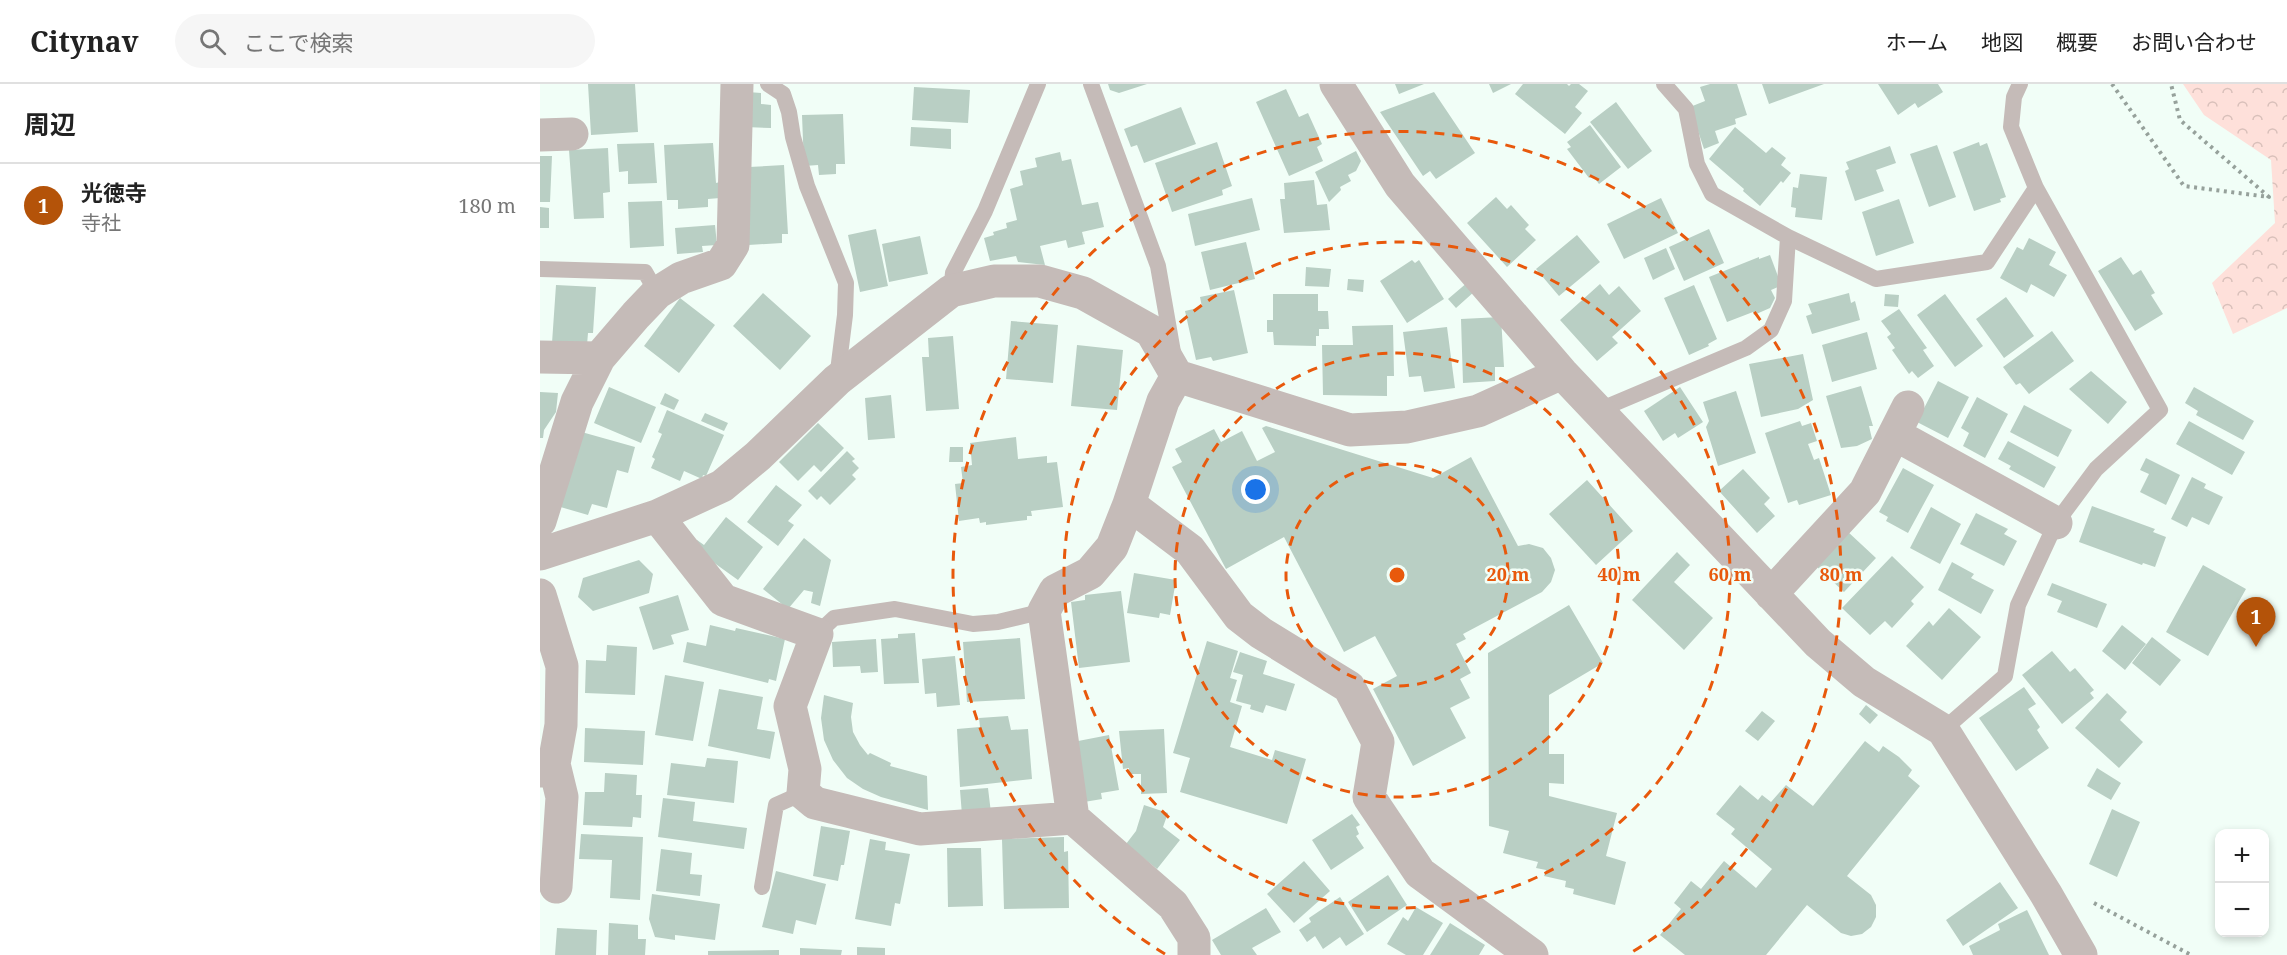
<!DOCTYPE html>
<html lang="ja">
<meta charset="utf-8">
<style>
:root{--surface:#fff;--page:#f6f6f6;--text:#222;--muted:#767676;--line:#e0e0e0;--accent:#b45309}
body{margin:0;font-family:"Noto Serif","Noto Sans JP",serif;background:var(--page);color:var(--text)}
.controls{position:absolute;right:18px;bottom:18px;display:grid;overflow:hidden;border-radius:12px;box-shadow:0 3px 9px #0003}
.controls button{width:54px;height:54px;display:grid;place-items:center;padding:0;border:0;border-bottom:2px solid var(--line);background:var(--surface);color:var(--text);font:30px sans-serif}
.you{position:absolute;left:716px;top:406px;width:21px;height:21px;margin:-15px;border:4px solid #fff;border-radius:50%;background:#1a73e8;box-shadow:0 0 0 9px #1a73e833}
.badge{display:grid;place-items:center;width:39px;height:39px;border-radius:50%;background:var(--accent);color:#fff;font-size:20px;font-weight:700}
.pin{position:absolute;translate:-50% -50px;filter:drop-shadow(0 2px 3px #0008)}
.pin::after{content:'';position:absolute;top:32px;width:21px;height:18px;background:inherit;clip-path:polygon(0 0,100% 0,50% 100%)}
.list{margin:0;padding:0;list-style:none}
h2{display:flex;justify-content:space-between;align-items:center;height:78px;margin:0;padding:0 24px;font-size:26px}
h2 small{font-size:20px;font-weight:400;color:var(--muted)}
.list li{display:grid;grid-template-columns:39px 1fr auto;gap:18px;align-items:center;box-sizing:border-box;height:84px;padding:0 24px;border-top:2px solid var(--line)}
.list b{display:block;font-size:22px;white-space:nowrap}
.list p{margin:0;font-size:20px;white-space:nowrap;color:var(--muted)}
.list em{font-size:20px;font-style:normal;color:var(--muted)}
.icon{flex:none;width:33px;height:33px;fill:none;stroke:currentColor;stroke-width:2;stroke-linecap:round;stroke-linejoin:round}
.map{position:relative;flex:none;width:1747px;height:871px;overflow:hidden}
header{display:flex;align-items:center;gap:36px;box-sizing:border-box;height:84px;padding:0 30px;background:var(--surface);border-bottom:2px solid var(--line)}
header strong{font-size:28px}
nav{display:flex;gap:33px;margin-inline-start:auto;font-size:21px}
.search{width:420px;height:54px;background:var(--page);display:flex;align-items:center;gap:15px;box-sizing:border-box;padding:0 21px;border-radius:33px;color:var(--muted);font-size:22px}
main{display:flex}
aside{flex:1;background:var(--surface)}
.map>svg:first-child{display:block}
.forest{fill:url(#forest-crowns)}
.building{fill:#b9cfc4}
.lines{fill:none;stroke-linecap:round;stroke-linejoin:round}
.path{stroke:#96a19b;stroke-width:4;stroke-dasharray:3 4.5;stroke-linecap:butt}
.service{stroke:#c5bbb8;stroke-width:16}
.minor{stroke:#c5bbb8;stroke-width:33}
.ring{fill:none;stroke:#e8590c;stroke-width:3;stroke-dasharray:10 8}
.centre{fill:#e8590c;stroke:#f1fef7;stroke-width:3}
.ring-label{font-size:18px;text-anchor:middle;font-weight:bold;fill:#e8590c;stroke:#f1fef7;stroke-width:5;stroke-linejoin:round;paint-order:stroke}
</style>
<header>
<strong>Citynav</strong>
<div class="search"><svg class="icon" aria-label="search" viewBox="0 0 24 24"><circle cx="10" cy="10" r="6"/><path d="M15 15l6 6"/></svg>ここで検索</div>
<nav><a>ホーム</a><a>地図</a><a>概要</a><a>お問い合わせ</a></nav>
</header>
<main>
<aside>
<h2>周辺<small></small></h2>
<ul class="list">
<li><span class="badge">1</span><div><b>光徳寺</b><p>寺社</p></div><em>180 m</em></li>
</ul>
</aside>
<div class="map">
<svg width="1747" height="871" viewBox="0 0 1747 871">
<defs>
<pattern id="forest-crowns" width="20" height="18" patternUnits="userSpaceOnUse" patternTransform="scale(1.5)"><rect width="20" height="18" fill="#fee0da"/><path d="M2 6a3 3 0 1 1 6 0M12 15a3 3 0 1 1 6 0" fill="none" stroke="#d9c0ba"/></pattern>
</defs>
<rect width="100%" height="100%" fill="#f1fef7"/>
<path class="forest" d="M1643 0H1747V224L1693 250 1672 199 1735 139 1731 76 1664 31Z"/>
<path class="building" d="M48 0H95L98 48 51 51Z
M568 0H607L579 9 570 6Z
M855 0H884L859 10Z
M949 0H971L953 9Z
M983 0H1027L1029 2 1031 0H1039L1048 7 1035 23 1042 29 1025 50 975 10Z
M1170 0H1197L1207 31 1195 35 1196 40 1175 47 1179 59 1164 65 1150 23 1165 17 1160 3Z
M1222 0H1284L1229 20Z
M1338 0H1398L1403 8 1378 24 1375 19 1358 31Z
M374 3 430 6 428 39 372 36Z
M746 5 759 33 768 29 782 60 777 63 783 77 749 92 716 18Z
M208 8 221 9V20L231 21V44L205 43Z
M894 8 935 69 896 95 890 87 883 92 840 28Z
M1076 18 1112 67 1088 85 1050 38Z
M641 23 656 60 604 79 597 61 591 63 584 45Z
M303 30 305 80H296V90L279 91 278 81 264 82 262 31Z
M1050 41 1081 83 1059 100 1053 92 1049 94 1027 65 1031 63 1027 58Z
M371 43 411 45V65L370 62Z
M1195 43 1226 69 1232 63 1246 74 1241 81 1251 89 1243 99 1241 97 1220 122 1203 107 1204 105 1169 75Z
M677 58 692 102 682 106 683 111 632 128 615 79Z
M1439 58 1440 62 1447 59 1466 113 1460 115 1461 118 1434 127 1413 68Z
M114 59 117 99 88 100V87L79 88 77 60Z
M173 59 176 99 180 98V114L168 115V123L138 125V116H127L124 61Z
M1397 61 1416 113 1389 123 1370 70Z
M1350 62 1356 79 1336 86 1344 107 1315 117 1305 87 1309 85 1306 78Z
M68 64 70 108 63 109 64 134 34 135 29 66Z
M816 67 821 77 816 87 808 91 811 97 800 103 801 106 789 118 775 88Z
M520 68 522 77 531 75 542 121 558 118 564 143 542 148 545 160 528 164 526 156 500 162 505 181 478 178 476 172 450 177 444 154 454 151 453 148 467 144 466 139 477 136 470 105 483 101 480 87 497 83 495 74Z
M0 72H12L10 118H0Z
M244 81 248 150H242V159L208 161 209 83Z
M1260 90 1287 93 1282 136 1255 133 1256 124 1251 123 1253 103 1258 104Z
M774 96 777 121 787 120 790 146 744 149 740 115H745L744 99Z
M956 113 967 125 971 121 989 141 985 145 996 156 967 183 927 139Z
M712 114 720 146 655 162 648 130Z
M1121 114 1138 149 1084 175 1067 140Z
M1359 115 1374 159 1336 172 1322 128Z
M122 117 124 162 90 164 88 118Z
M0 123 9 124V144H0Z
M175 141 177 161 162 162 163 168 137 170 135 144Z
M336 145 348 202 320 208 308 151Z
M1169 145 1184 179 1144 197 1129 163Z
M1037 151 1060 178 1019 212 996 185Z
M380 152 388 190 349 198 342 160Z
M1489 154 1516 168 1509 181 1527 191 1514 213 1491 200 1487 209 1460 194 1477 163 1483 166Z
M706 158 715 195 670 206 661 168Z
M1126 164 1135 185 1113 196 1104 174Z
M1230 171 1239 195 1238 203 1231 206 1235 214 1230 224 1214 231 1213 228 1187 238 1169 193 1219 173V175Z
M1581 173 1593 191 1601 186 1615 209 1611 211 1623 230 1595 247 1558 187Z
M872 176 875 179 879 176 904 215 867 239 840 197Z
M766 183 791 185 789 203 765 202Z
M808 195 824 196 823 208 807 206Z
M928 198 935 207 916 224 908 215Z
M1060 200 1069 211 1079 202 1101 227 1072 253 1078 259 1057 277 1020 236Z
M16 201 56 203 53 249H48L47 261 12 259Z
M1154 201 1177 255 1168 260 1169 262 1149 271 1124 214Z
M694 206 708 269 673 277 671 273 656 276 645 227 662 223 660 213Z
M223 209 271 252 240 286 193 242Z
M1309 209 1311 219 1315 217 1320 236 1272 250 1266 232 1272 230 1268 220Z
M733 210H778V227H788L789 245H779V252H776V262L734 261 733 248H727V236H733Z
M1345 210 1359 211 1358 223 1344 222Z
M1405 210 1443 262 1415 283 1377 231Z
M1466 213 1494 252 1464 274 1436 235Z
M140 214 175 241 139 289 104 262Z
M1359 225 1387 264 1383 266 1394 282 1378 294 1372 287 1369 290 1352 266 1355 264 1347 253 1351 250 1341 237Z
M961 233 964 283H955V297L923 299 921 235Z
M471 237 518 241 513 299 466 295Z
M853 241 854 292H847V312L783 311 782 261H813L812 242Z
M907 243 915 304 884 308 881 292 869 293 863 248Z
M1512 247 1534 277 1489 310 1480 299 1476 301 1463 283Z
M1327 248 1337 285 1292 298 1282 261Z
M413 252 419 325 386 327 382 273H389L388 254Z
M537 261 583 266 577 326 531 322Z
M1263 270 1273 316 1258 325 1221 333 1209 280Z
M1551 287 1587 318 1568 340 1529 305Z
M1398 297 1429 313 1408 354 1377 338Z
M1321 302 1333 342H1329L1332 355 1317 362 1301 364 1286 312Z
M69 303 116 323 101 359 54 339Z
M1140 303 1163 338 1138 354 1135 349 1123 357 1104 327Z
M1654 303 1714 337 1703 356 1656 331 1658 327 1645 319Z
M1196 307 1216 369 1178 382 1166 343 1169 337 1163 318Z
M0 308 18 309 16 328 4 346 3 354H0Z
M125 309 139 316 134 326 120 320Z
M351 311 355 354 328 356 325 314Z
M1437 313 1468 330 1445 374 1423 362 1429 349 1421 344Z
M1484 321 1532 346 1518 373 1470 348Z
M127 326 184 351 166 392 163 391 162 395 144 387 140 397 111 384 115 375 112 373 122 350 118 348Z
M165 329 188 339 184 347 161 337Z
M1260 337 1262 342 1271 339 1277 357 1268 360 1274 376 1279 374 1291 411 1259 421 1257 416 1248 419 1225 349Z
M1649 337 1705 368 1692 391 1636 360Z
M278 339 304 364 281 388 274 381 258 397 239 378Z
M726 342 893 394 931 373 978 462 989 460 1003 464 1011 474 1015 486 1011 498 1002 508 923 550 926 555 916 560 931 589 920 595 930 614 910 624 926 654 873 682 833 605 857 592 835 552 804 568 744 453 686 485 632 383 642 378 635 365 674 345 681 358 702 347 717 377 735 368 722 344Z
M38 347 95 363 88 389 77 386 67 424 52 420 48 431 17 422Z
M476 353 478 375 507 372V379L517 378 523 423 491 427 492 432H487V436L446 441V438L440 439 439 434 419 437 415 400 423 399 421 383 432 381 430 359Z
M1468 357 1516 383 1504 404 1469 385 1471 382 1458 375Z
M410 363H423V378H409Z
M307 367 315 375 312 377 319 384 312 391 316 395 290 421 281 412 277 416 268 407Z
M1606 374 1640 391 1626 421 1600 408 1609 390 1600 386Z
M1363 384 1394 401 1368 449 1346 437 1348 433 1339 428Z
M1203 385 1230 414 1224 420 1235 432 1217 449 1179 407Z
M1652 393 1666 400 1664 404 1683 413 1669 441 1652 433 1647 443 1631 435Z
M1047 396 1093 447 1056 481 1009 430Z
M236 401 262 421 248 437 254 441 238 462 207 438Z
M1552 422 1615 445 1613 448 1626 453 1615 483 1603 479 1602 481 1539 458Z
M1391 423 1421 440 1400 480 1370 464Z
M1436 429 1468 445 1464 450 1477 457 1464 482 1420 460Z
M186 433 223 463 198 496 152 463 157 456 164 461Z
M1307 447 1336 474 1304 508 1275 481Z
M264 454 291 476 280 522 271 519 273 508 264 506 248 525 223 505Z
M1137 468 1150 481 1134 498 1173 534 1144 566 1092 516Z
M1352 472 1384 503 1371 517 1374 520 1352 544 1345 537 1330 551 1302 524Z
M99 476 113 490 109 509 53 527 38 513 43 494Z
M1412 478 1434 490 1431 494 1454 506 1441 530 1398 506Z
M1663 481 1706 505 1668 572 1626 548Z
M594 489 636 496 630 531 620 529 619 534 587 529Z
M1512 499 1567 520 1557 544 1517 528 1522 517 1507 511Z
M581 507 590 578 539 584 531 518 545 516V511Z
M138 511 149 546 131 551 134 560 113 566 99 523Z
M1029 521 1063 579 1009 611V670H1024V700L1009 699V712L1077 729 1066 772 1086 778 1075 821 1033 810 1034 805 1025 803 1026 797 1004 792 1006 786 996 784 998 778 963 769 969 747 949 742 948 569Z
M1409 524 1441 553 1402 596 1366 562 1389 537 1393 542Z
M170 541 195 547 196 544 245 555 236 597 229 595 228 599 143 578 147 558 166 562Z
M1582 541 1606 560 1585 586 1562 567Z
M375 549 379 599 344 600 341 555 358 554V550Z
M1612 553 1641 576 1620 602 1592 579Z
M480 554 485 615 427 618 423 558Z
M336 555 338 588 321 589 320 582 293 583 292 558Z
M667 557 698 567 690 594 697 596 690 618 702 622 690 663 732 676 735 666 766 675 747 740 640 708 650 674 633 669Z
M67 561 97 563 95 611 45 609 46 576 66 577Z
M1512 567 1530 588 1535 584 1554 606 1550 609 1554 614 1522 640 1482 591Z
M700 568 727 577 723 590 755 600 746 627 726 621 723 629 710 625 711 621 696 617 703 591 693 588Z
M415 572 420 621 397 623 396 609 385 610 382 575Z
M125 591 164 598 153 657 115 651Z
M1484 603 1496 620 1488 625 1500 643 1497 646 1509 664 1476 687 1439 634Z
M179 605 223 613 217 645 235 648 230 675 168 662Z
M1567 609 1587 628 1580 636 1603 658 1579 684 1535 644Z
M284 611 313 619 311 633 313 648 320 661 328 671 330 669 351 679 350 682 387 692 388 726 341 713 323 705 307 694 293 676 284 656 281 634Z
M1326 621 1338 631 1330 640 1319 630Z
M1222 627 1235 637 1218 657 1205 647Z
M468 632 471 646 488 645 492 695 420 703 417 645 440 643 439 634Z
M45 644 105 647 103 681 44 678Z
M624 645 627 709 601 710V690H589V684L583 685 579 647Z
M569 651 579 706 561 709 562 715 544 718 533 658Z
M1325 657 1339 668 1343 662 1359 673 1372 686 1368 692 1380 702 1307 792 1331 811 1336 821V833L1331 843 1322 850 1311 852 1301 849 1267 821 1226 871H1145L1120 851 1141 825 1134 819 1151 797 1161 805 1184 777 1216 804 1232 785 1191 750 1195 745 1176 730 1200 701 1218 716 1222 711 1231 718 1246 701 1273 722Z
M167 674 198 677 194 719 127 711 131 679 165 683Z
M1557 684 1581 699 1571 716 1547 702Z
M65 689 97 691 96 711H102L101 734 93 733 92 743 43 741 45 708H64Z
M448 704 451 729 422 731 420 706Z
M123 714 155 718 153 737 207 744 204 765 118 753Z
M604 721 628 729 623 743 640 756 617 785 586 760 596 747Z
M1572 725 1600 738 1577 793 1549 780Z
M812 730 820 741 816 743 819 750 816 752 824 764 791 786 772 756Z
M281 742 310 747 304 781H301L298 797 273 792Z
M41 750 103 753 100 816 70 814 72 776 39 775Z
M524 753V768L528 767 529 824 464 825 462 755Z
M330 755 346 758 345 766 370 770 360 820 355 819 351 842 315 835Z
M407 764H441L443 822 408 823Z
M121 765 152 769 150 790 162 791 160 812 116 807Z
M764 777 790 807 754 839 727 810Z
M236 787 286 800 276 841 256 836 253 850 222 843Z
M848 791 867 821 827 848 808 818Z
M1460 798 1478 824 1423 862 1406 836Z
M112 810 180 820 175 856 135 851V856L115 853 109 835Z
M800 813 824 850 806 862 800 853 783 865 775 852 767 858 759 846 771 838 769 834Z
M876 823 903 839 883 871H866L847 860 863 833 868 837Z
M726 824 741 848 712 864 717 871H681L672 856Z
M1487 826 1509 871H1433L1429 862 1460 846 1458 840Z
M69 839 98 841V855H106L105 871H68Z
M910 839 945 861 939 871H890Z
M17 844 57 846 56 871H15Z
M317 863 345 864V871H317Z
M260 864 302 866 301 871H260Z
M239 866V871H168V867Z"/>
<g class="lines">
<path class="path" d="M1572 0 1644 102 1729 113 1640 36 1631 0
M1554 819 1651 871"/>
<path class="service" d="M228 0 243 10 249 28 253 53 267 102 306 199 305 231 297 295
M551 0 618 182 633 268
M1248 153 1336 195 1447 178 1496 104
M0 185 105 188 117 209
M411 207 413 189 445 127 498 0
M1059 326 1206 264 1231 246 1244 217 1248 153 1172 110 1157 80 1146 25 1124 0
M277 550 294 534 355 525 433 540 458 538 504 527
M1403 646 1465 592 1478 521 1516 439 1556 385 1620 326 1496 104 1471 43 1474 13 1480 0
M222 803 236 721 263 709"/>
<path class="minor" d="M796 0 860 101 1022 289 1278 559 1324 598 1403 646 1506 810 1541 871
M0 51 32 50
M0 273 59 274
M637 292 623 317 589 420 650 466 699 532 721 549 809 603 838 658 829 713 880 789 992 871
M1356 351 1516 439
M117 432 183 516 277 550 250 622 265 685 263 709 275 719 380 745 533 734 633 821 654 854V871
M0 437 37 318 59 274 96 231 117 209 141 194 181 180 193 161 197 0
M0 470 117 432 182 402 218 372 297 296 411 207 454 197H500L543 209 611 247 637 292 810 346 867 343 938 327 1022 289
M1231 510 1325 408 1368 323
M0 511 22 582 21 641 14 680 0 687
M14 680 22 713 16 803
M533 734 504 527 515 507 550 489 572 463 589 420"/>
</g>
<g class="ring">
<circle cx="857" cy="491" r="111"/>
<circle cx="857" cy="491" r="222"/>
<circle cx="857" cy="491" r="333"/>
<path d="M625 870A444 444 0 1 1 1089 870"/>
</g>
<circle cx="857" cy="491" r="9" class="centre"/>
<g class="ring-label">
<text x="968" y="497">20 m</text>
<text x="1079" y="497">40 m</text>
<text x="1190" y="497">60 m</text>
<text x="1301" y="497">80 m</text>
</g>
</svg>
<div class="controls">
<button>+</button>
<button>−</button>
</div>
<div class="you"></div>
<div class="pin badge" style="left:1716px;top:563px">1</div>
</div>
</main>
